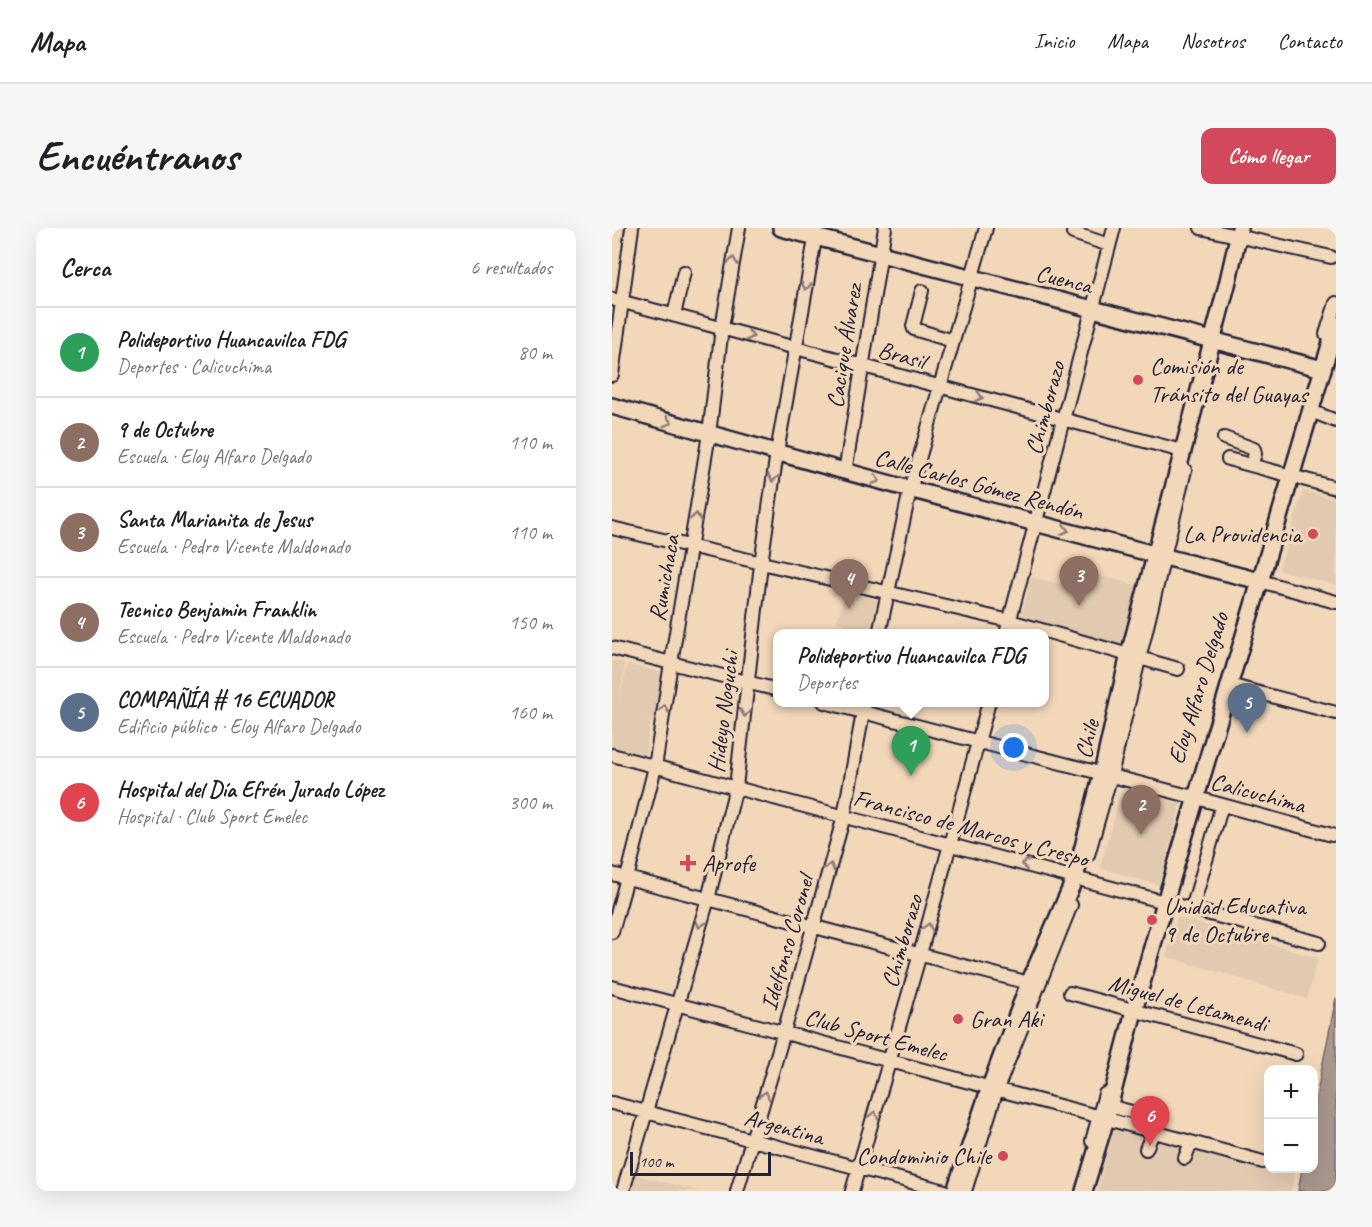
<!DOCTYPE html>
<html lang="es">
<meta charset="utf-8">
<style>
:root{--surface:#fff;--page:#f6f6f6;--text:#202124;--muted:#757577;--line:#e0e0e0;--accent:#d1495b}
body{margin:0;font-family:Caveat,sans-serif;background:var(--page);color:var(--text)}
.controls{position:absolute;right:18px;bottom:18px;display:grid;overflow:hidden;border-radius:12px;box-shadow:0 6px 24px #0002}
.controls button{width:54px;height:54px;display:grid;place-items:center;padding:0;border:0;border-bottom:2px solid var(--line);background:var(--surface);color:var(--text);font:30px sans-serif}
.scale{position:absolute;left:18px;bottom:15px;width:141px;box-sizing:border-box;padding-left:6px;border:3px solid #22223b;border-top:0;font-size:16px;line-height:21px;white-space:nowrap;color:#22223b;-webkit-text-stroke:4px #f2d7b9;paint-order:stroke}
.you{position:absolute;left:402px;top:520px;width:21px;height:21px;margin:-15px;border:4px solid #fff;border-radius:50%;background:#1a73e8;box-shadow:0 0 0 9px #1a73e833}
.badge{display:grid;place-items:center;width:39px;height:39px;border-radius:50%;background:var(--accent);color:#fff;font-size:20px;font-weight:700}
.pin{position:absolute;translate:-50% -50px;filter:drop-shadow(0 2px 3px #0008)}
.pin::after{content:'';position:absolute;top:32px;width:21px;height:18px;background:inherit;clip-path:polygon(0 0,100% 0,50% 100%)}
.popup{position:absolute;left:161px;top:401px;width:276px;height:78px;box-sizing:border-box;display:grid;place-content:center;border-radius:12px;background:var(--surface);filter:drop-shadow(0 2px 4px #0005);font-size:20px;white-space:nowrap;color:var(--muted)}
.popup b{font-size:22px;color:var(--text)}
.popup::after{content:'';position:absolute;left:50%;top:100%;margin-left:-12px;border:12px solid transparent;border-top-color:var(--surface)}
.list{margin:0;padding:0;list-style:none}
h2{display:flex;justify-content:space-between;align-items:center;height:78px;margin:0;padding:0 24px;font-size:26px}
h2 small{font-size:20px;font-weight:400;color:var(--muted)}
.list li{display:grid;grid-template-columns:39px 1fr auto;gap:18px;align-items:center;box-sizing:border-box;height:90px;padding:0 24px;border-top:2px solid var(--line)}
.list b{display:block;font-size:22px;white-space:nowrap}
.list p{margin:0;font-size:20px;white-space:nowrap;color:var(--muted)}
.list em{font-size:20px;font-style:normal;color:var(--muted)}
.map{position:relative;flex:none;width:724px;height:963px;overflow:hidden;border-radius:12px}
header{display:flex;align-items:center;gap:36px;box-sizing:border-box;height:84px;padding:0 30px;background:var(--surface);border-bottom:2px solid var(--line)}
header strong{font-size:28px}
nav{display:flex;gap:33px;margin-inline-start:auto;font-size:21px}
.intro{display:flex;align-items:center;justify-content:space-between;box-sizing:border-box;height:144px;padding:0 36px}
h1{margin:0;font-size:42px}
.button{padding:15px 27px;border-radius:12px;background:var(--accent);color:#fff;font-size:21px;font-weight:700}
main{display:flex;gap:36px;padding:0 36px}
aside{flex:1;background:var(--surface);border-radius:12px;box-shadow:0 6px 24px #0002}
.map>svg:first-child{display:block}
.built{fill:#e2cab0}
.water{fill:#a8978c;stroke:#72686c;stroke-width:1.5}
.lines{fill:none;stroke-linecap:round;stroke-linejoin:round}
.minor-casing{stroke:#22223b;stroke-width:16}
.major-casing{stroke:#22223b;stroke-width:20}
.minor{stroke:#f2d7b9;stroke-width:12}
.major{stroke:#f2d7b9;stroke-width:15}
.oneway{stroke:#8a7c7a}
.poi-dot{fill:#d1495b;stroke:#f2d7b9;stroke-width:2}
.labels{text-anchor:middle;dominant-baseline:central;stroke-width:6;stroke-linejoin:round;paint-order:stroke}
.street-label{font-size:24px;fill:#22223b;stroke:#f2d7b9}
.poi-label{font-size:24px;fill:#22223b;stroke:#f2d7b9;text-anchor:start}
</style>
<header>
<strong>Mapa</strong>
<nav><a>Inicio</a><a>Mapa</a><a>Nosotros</a><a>Contacto</a></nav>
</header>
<div class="intro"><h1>Encuéntranos</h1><a class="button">Cómo llegar</a></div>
<main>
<aside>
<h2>Cerca<small>6 resultados</small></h2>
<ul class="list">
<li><span class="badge" style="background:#2e9e5b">1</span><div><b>Polideportivo Huancavilca FDG</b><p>Deportes · Calicuchima</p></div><em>80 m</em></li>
<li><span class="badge" style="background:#8d6e63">2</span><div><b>9 de Octubre</b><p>Escuela · Eloy Alfaro Delgado</p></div><em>110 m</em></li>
<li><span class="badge" style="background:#8d6e63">3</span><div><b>Santa Marianita de Jesus</b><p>Escuela · Pedro Vicente Maldonado</p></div><em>110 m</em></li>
<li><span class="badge" style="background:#8d6e63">4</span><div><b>Tecnico Benjamin Franklin</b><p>Escuela · Pedro Vicente Maldonado</p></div><em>150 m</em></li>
<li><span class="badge" style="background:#5c6f8a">5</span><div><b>COMPAÑÍA # 16 ECUADOR</b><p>Edificio público · Eloy Alfaro Delgado</p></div><em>160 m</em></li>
<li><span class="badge" style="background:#e0444e">6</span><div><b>Hospital del Día Efrén Jurado López</b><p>Hospital · Club Sport Emelec</p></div><em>300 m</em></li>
</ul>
</aside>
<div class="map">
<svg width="724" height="963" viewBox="0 0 724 963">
<rect width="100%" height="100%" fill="#f2d7b9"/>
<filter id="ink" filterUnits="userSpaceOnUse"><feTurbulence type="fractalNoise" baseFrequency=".0167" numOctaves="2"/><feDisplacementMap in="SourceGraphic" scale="12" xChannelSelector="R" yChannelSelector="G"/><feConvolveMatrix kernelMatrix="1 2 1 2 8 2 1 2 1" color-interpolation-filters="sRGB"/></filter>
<g filter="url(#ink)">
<path class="built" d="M691 263 724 271V357L667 342Z
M484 347 528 358 513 418 408 392 419 349 479 364Z
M233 364 266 372 259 405H230L231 396 225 394Z
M0 432 13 435 7 474 15 436 51 445 41 495 28 493 38 495 33 530 0 521Z
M510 561 569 575 547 657 488 640Z
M565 689 706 730 695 771 554 728Z
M502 898 656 938V940L668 941 683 945 679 963H485Z
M24 947 87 963H19Z"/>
<path class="water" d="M724 770V963H686L690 941 702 940V879Z"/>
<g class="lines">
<g class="minor-casing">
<path id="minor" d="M589 0 719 29
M461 5 497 17
M310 63 301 98 302 101 341 113
M0 71 570 223
M62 87 72 44
M714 106 724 75
M0 147 20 0
M699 183 724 193
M612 210 642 221 643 226 639 237
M616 231 724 260
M233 244 273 0
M0 300 398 393 566 441
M648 353 724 374
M267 406 298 262 374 0
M394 406 502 0
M0 420 166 462
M617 457 724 485
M212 474 585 570 720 607
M0 527 707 715
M476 627 499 547 573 242
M0 646 417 755
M580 681 610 577
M0 704 15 650 43 539 59 435 97 206 110 100 127 0
M0 759 481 887 651 934
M458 765 684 826
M0 875 333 963
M497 878 531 887
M480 913 493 866
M534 921 541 904
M573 930 579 914
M11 963 96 671 124 559 149 336 165 224 205 0
M125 963 172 804 232 588 253 474
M240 963 308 726 377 474
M353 963 385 861 459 677"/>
</g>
<g class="major-casing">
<path id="major" d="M169 0 711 141
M0 178C215 239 431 299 648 353
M343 963 378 859 417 755 463 650 490 545 517 426 615 57 628 0
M472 963 494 891 522 783 553 674 724 97"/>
</g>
<use href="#minor" class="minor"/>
<use href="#major" class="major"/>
</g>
<defs><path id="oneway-chevron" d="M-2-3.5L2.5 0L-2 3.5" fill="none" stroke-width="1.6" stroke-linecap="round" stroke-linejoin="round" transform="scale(1.5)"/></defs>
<g class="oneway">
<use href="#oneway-chevron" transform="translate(121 33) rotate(-81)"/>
<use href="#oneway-chevron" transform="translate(194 58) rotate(100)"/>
<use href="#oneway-chevron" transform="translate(138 108) rotate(15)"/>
<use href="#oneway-chevron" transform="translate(367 169) rotate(15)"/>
<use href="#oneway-chevron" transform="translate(56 194) rotate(16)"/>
<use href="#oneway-chevron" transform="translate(161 250) rotate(98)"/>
<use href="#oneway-chevron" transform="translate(264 252) rotate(16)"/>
<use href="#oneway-chevron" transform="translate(84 289) rotate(-81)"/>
<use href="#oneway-chevron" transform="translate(453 302) rotate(15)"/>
<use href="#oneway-chevron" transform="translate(52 481) rotate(-82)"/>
<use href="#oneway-chevron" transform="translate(133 485) rotate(97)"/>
<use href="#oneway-chevron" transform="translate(413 636) rotate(-165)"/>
<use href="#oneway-chevron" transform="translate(218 639) rotate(-74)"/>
<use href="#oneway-chevron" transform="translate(88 696) rotate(107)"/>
<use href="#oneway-chevron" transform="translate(316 699) rotate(-75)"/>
<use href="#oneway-chevron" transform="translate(153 867) rotate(-74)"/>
<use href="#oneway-chevron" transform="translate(262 887) rotate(-74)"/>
</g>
</g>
<g class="poi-dot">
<circle cx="526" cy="152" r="6"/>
<circle cx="701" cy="306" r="6"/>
<path d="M73 626h6v6h6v6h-6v6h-6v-6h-6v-6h6z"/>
<circle cx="540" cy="692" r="6"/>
<circle cx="346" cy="791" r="6"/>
<circle cx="391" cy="928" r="6"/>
</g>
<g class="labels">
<g class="street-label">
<text transform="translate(452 51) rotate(14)">Cuenca</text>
<text transform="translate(232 118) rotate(-81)">Cacique Álvarez</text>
<text transform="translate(290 127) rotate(15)">Brasil</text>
<text transform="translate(433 180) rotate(-75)">Chimborazo</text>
<text transform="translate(367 256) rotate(15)">Calle Carlos Gómez Rendón</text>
<text transform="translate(52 350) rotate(-80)">Rumichaca</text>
<text transform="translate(586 460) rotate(-73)">Eloy Alfaro Delgado</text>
<text transform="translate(111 484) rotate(-83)">Hideyo Noguchi</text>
<text transform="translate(475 511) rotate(-77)">Chile</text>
<text transform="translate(646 565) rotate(15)">Calicuchima</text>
<text transform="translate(359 600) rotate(15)">Francisco de Marcos y Crespo</text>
<text transform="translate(290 713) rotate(-74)">Chimborazo</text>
<text transform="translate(175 715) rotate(-74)">Idelfonso Coronel</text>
<text transform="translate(576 775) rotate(15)">Miguel de Letamendi</text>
<text transform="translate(264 807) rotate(15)">Club Sport Emelec</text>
<text transform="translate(172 899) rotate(15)">Argentina</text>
</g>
<g class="poi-label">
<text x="538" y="138">Comisión de<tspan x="538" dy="28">Tránsito del Guayas</tspan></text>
<text x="689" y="306" text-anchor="end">La Providencia</text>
<text x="90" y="635">Aprofe</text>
<text x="552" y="678">Unidad Educativa<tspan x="552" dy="28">9 de Octubre</tspan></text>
<text x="358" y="791">Gran Aki</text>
<text x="379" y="928" text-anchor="end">Condominio Chile</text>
</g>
</g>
</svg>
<div class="controls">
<button>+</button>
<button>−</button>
</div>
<div class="scale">100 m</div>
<div class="you"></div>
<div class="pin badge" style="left:299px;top:548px;background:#2e9e5b">1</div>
<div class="popup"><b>Polideportivo Huancavilca FDG</b>Deportes</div>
<div class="pin badge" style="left:529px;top:607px;background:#8d6e63">2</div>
<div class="pin badge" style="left:467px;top:378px;background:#8d6e63">3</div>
<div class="pin badge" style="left:237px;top:381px;background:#8d6e63">4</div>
<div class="pin badge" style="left:635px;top:505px;background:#5c6f8a">5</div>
<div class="pin badge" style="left:538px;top:918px;background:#e0444e">6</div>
</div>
</main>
